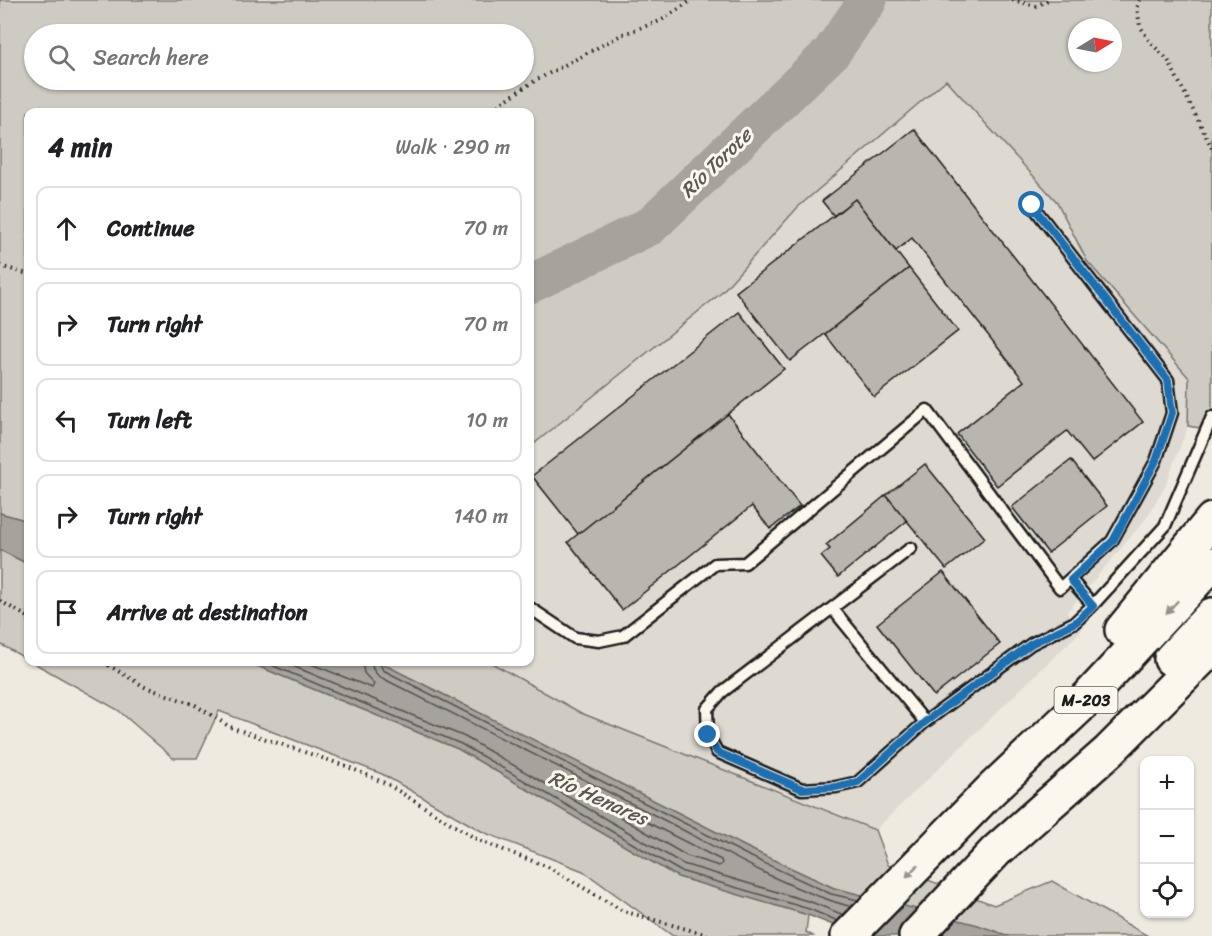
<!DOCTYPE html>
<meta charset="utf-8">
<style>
:root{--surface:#fff;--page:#f6f6f6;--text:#202124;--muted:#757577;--line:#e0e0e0}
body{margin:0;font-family:Sriracha,sans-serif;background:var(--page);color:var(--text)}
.controls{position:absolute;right:18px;bottom:18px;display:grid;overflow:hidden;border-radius:12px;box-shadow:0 2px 4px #0004}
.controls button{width:54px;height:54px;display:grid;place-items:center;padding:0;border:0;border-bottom:2px solid var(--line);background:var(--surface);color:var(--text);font:30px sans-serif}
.compass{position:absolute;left:1068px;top:18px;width:54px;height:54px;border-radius:50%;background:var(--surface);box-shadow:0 2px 4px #0004;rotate:80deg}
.stop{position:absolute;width:18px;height:18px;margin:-14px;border:4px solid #1f6fb2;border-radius:50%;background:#fff}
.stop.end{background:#1f6fb2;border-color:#fff;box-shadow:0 2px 6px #0008}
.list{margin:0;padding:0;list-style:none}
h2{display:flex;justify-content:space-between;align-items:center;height:78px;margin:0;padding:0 24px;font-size:26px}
h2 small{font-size:20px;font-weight:400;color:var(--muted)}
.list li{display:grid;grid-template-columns:39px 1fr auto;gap:18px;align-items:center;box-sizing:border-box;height:84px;margin:0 12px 12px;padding:0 12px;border:2px solid var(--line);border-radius:12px}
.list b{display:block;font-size:22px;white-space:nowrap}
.list em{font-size:20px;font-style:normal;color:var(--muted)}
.icon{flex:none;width:33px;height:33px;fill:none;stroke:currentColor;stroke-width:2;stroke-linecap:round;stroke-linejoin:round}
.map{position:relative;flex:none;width:1212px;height:936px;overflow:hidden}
.search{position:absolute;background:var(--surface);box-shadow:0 2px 4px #0004;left:24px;top:24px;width:510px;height:66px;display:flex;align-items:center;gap:15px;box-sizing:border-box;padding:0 21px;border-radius:33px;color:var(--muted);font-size:22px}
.panel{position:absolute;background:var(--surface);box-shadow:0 2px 4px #0004;left:24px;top:108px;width:510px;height:558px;border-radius:12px}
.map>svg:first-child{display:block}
.built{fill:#dedad1}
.green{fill:#ceccc2;stroke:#75746f;stroke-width:1.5;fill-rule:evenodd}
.water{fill:#a6a39d;stroke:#6f6d69;stroke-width:1.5}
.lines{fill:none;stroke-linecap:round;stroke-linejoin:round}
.shore{stroke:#535250;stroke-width:1.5}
.river{stroke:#a6a39d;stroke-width:39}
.building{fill:#b9b6af;stroke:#1c1c1c;stroke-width:1.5}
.lane-casing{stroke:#1c1c1c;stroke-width:15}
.highway-casing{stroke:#1c1c1c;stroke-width:38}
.path{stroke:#1c1c1c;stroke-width:4;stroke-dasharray:1.5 4.5;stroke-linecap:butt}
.lane{stroke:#fbf7ec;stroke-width:10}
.highway{stroke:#fbf7ec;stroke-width:33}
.oneway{fill:#97948e}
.route{stroke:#1f6fb2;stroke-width:8}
.labels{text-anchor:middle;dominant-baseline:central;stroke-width:6;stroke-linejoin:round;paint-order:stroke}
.shield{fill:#fbf7ec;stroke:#5f5e5a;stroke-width:1.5}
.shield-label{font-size:16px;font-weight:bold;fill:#1c1c1c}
.water-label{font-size:20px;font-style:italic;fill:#5a5956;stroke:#fbf7ec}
</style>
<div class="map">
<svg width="1212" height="936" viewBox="0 0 1212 936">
<rect width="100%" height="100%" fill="#eeeadf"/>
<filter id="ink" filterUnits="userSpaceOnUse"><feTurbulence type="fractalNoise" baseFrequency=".0167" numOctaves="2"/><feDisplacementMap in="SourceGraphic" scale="12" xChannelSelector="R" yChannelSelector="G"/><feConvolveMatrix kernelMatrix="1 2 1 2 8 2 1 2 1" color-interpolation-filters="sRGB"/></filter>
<g filter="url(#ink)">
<path class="built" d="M946 80 1057 202 1087 261 1189 378 1188 426 1165 486 1145 520 1067 612 1082 630 875 830 581 713 490 662H530V447L720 294 798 207Z"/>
<path class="green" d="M0 0H1212V430L1188 426 1189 378 1087 261 1057 202 946 80 798 207 720 294 530 447V112H28V521L0 513ZM1077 27H1113V63H1077ZM34 34H524V80H34Z
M0 550 28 564V660L0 644Z
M32 662H248L458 749 678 877 808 915 806 932 813 936H673L583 871 483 832 382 774 219 711 197 758H173L118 710Z
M379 662H490L581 713 875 830 888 865 994 905 1052 881 1148 936H969L977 925 834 888 750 849Z"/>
<path class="water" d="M0 513 28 521V564L0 550Z
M248 662H379L750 849 834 888 978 925 1009 936H860L808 915 678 877 458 749Z"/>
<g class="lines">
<path class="shore" d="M264 662 461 744 680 871 809 909 838 921
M283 662 465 737 683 864 811 902 844 915
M306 662 372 688 374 684 364 673 362 662
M371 662 373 669 378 676C473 724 568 771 662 819 722 850 787 890 852 907
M379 662 383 670 747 855 831 894 858 900
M592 794 721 860 722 864 719 866 687 856 589 799 588 795Z"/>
<path class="river" d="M530 284 650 226 831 53 868 0"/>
</g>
<path class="building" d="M914 129 1143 422 1092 462 1067 431 997 486 957 434 1024 381 912 238 896 251 855 199 834 216 822 201Z
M855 199 909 268 790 361 736 292Z
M909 268 958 331 874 397 825 334Z
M739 312 784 369 578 534 532 476Z
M728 414 800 506 770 529 752 506 622 610 568 542Z
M1071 460 1107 506 1048 553 1012 507Z
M925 464 985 538 946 569 886 495Z
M886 495 907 521 838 577 821 556 830 549 826 545Z
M943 572 1000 644 934 696 877 624Z"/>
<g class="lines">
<g class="lane-casing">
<path id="lane" d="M911 548 722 692 707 709 708 735 717 752 802 789 836 787 858 782 925 722 1031 644 1075 622 1093 605 1165 526 1212 417
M1071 580 1093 605
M530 608 575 638 599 641 623 636 715 564 745 563 927 410 1060 588 1112 541 1156 461 1172 413 1168 380 1032 205
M832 608 925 722"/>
</g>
<g class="highway-casing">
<path id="highway" d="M1122 630 1212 520
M1171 659 1212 615
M848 936 991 790 1078 708 1212 564
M916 936 996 851 1109 751 1212 648"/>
</g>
<path class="path" d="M1012 0 1036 6 1048 0
M1140 0 1137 8 1140 26 1150 42 1168 60 1212 148
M488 112 531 83 623 34 660 21 692 0
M0 266 28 274
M0 601 28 617
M103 662 145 687 195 705 230 727 346 766 387 784 478 840 548 867 623 911 711 936"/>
<use href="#lane" class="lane"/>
<use href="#highway" class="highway"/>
</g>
<defs><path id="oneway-solid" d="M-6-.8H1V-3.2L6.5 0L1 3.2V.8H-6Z" transform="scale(1.5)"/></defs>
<g class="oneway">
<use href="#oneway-solid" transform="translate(1172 607) rotate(133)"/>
<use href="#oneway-solid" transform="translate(912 871) rotate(134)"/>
</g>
</g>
<g class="lines" filter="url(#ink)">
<path class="route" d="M708 735 717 752 802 789 836 787 858 782 925 722 1031 644 1076 622 1093 606 1071 580 1113 541 1156 461 1172 413 1168 380 1032 205"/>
</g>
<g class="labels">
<rect class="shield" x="1054.5" y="687" width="63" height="26" rx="4.5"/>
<g class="shield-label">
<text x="1086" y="700">M-203</text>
</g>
<g class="water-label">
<text transform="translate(716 163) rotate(-44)">Río Torote</text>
<text transform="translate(598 798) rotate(24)">Río Henares</text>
</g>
</g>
</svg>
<div class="controls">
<button>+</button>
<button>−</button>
<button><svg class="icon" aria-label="locate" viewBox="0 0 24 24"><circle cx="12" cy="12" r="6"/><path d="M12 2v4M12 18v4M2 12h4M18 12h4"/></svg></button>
</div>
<svg class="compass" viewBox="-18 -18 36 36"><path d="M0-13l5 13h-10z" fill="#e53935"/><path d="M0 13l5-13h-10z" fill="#757577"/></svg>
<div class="stop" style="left:1032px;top:205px"></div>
<div class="stop end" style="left:708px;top:735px"></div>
<div class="search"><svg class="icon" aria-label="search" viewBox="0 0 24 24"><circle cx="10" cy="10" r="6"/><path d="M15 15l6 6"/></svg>Search here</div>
<section class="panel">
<h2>4 min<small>Walk · 290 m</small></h2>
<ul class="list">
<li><svg class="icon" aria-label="ahead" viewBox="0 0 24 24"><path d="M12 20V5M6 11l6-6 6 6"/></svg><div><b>Continue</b></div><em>70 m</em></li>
<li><svg class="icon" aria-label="right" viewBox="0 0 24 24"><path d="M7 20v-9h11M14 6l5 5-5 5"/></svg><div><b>Turn right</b></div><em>70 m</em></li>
<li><svg class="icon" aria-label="left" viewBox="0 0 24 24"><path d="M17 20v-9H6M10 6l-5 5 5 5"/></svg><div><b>Turn left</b></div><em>10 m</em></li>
<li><svg class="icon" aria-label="right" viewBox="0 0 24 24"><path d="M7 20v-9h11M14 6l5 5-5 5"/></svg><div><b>Turn right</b></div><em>140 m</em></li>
<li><svg class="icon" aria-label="arrive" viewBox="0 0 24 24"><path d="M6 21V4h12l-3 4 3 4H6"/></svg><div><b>Arrive at destination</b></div></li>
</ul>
</section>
</div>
